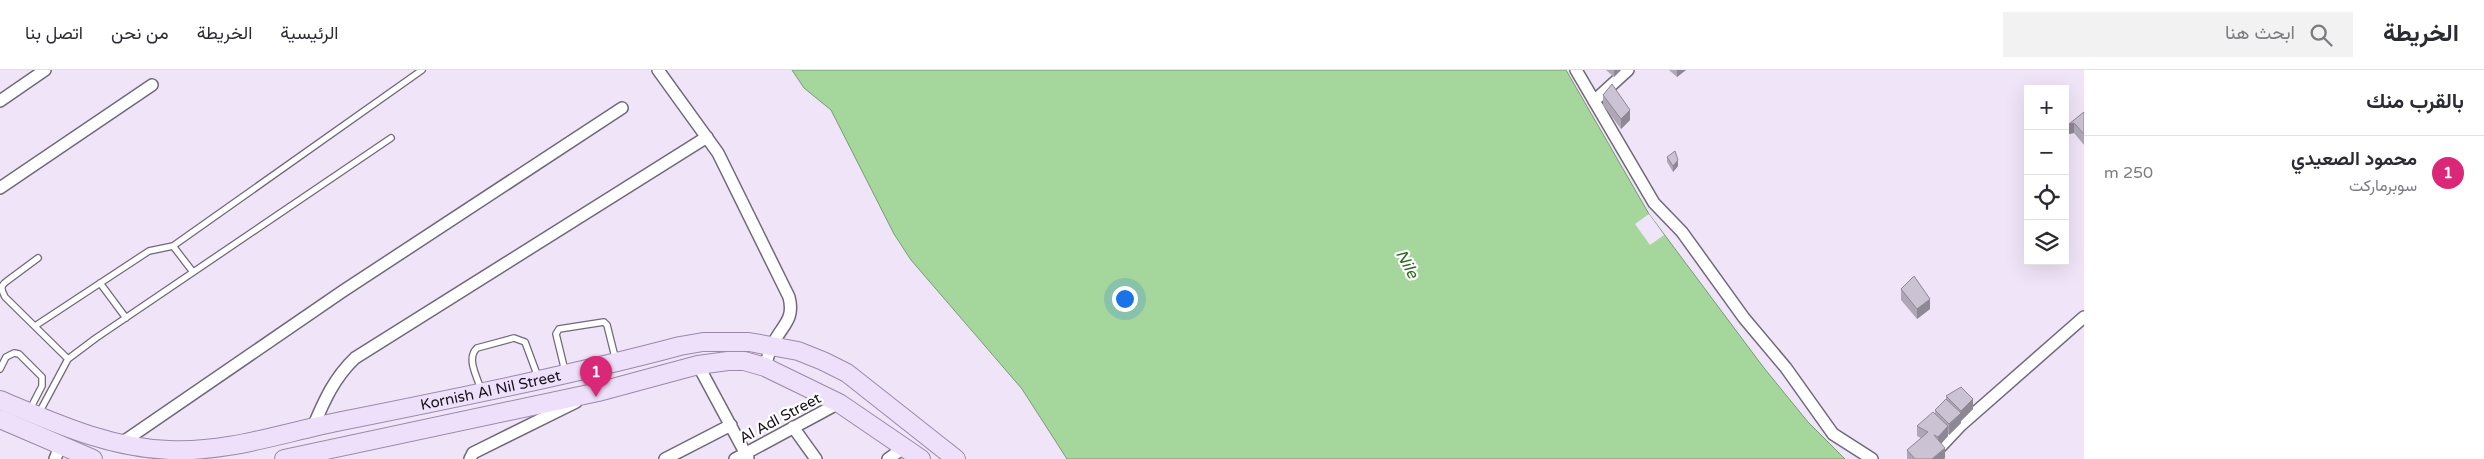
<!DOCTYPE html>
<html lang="ar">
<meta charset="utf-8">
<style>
:root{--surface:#fff;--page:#f2f2f3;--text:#2b2b33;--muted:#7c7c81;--line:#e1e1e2;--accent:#db2777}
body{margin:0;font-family:"Varela Round",Vazirmatn,sans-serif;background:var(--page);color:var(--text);direction:rtl}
.controls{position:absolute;right:15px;top:15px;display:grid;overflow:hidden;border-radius:0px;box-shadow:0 5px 20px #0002}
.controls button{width:45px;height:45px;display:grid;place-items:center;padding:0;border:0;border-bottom:1px solid var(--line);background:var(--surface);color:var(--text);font:25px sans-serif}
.you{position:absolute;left:1124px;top:228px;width:18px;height:18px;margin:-12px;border:4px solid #fff;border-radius:50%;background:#1a73e8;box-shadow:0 0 0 8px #1a73e833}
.badge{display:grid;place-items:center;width:32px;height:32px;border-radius:50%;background:var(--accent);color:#fff;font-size:16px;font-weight:700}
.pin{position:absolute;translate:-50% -41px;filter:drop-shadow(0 1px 2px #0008)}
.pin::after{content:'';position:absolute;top:26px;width:18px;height:15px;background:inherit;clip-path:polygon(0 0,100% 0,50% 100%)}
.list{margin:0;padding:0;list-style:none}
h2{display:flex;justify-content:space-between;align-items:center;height:65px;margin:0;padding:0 20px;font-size:21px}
h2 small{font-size:16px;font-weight:400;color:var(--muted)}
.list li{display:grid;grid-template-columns:32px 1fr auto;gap:15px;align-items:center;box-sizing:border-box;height:75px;padding:0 20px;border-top:1px solid var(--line)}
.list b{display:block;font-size:19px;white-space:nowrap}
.list p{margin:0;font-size:16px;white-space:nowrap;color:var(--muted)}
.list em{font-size:16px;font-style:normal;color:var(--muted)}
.icon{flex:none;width:28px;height:28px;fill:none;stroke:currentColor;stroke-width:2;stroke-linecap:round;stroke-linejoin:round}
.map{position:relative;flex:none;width:2084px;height:389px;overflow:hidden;direction:ltr}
header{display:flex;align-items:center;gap:30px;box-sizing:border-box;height:70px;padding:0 25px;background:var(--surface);border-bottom:1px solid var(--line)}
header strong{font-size:24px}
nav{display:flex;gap:28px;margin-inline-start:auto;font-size:18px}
.search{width:350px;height:45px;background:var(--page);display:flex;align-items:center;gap:12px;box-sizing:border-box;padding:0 18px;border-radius:0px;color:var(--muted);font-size:19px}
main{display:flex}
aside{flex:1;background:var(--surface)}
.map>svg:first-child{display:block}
.water{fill:#a5d69b;stroke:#7a9b74}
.pier{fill:#f0e5f8}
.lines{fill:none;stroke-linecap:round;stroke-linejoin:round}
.service-casing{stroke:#716878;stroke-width:8}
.minor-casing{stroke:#716878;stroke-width:14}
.primary-casing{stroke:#9b89a9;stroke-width:20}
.service{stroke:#fff;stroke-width:5.5}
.minor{stroke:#fff;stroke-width:11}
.primary{stroke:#eedffa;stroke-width:18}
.wall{fill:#afa7b6}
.shaded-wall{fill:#8e8894}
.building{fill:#cbc2d4;stroke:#8e8894}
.labels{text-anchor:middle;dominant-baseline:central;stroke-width:4.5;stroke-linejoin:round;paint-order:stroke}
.street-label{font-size:15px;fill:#151118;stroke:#fff}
.water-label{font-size:16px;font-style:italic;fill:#29671b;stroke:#fff}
</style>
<header>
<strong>الخريطة</strong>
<div class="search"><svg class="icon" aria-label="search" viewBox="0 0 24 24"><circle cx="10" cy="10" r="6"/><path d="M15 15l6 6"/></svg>ابحث هنا</div>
<nav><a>الرئيسية</a><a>الخريطة</a><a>من نحن</a><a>اتصل بنا</a></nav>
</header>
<main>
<aside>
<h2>بالقرب منك<small></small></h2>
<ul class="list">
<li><span class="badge">1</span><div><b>محمود الصعيدي</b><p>سوبرماركت</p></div><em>250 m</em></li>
</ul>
</aside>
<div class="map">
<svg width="2084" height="389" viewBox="0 0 2084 389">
<rect width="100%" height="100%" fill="#f0e5f8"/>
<path class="water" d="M792 0H1566L1649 144 1764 298 1808 352 1845 389H1067L1022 319 911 190 894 164 831 40 804 18Z"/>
<path class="pier" d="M1649 144 1664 165 1650 175 1635 154Z"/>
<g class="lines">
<g class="service-casing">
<path id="service" d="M173 176 193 202
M38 188 7 211C0 216 1 219 5 227L68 289
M100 213 126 248
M35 256 149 181 173 176 422 0
M0 299 6 287 14 283 19 284 42 307V316L29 341
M565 301 556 264 559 259 604 252 607 255 616 291
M481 319C477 307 466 288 477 278L514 268 525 272 538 307
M39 343 68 289 96 268 391 68"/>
</g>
<g class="minor-casing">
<path id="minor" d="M658 0 718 83 789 227C795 250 782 255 773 274 769 281 767 290 765 297
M1576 0 1654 133 1682 162 1744 248 1786 298 1833 364 1872 389
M0 31 45 0
M1594 31 1628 0
M0 118 152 15
M698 295 748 388
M313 357C324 331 334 308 355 288L707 67
M793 357 816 389
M120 374 343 221 622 38
M55 389 60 376
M470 389 473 383 576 332
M665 389 731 355
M735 389 839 333
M888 389 905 377
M1929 389 1961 355 2084 247"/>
</g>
<g class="primary-casing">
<g id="primary">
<path id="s1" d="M0 330C55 353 109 378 169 380 226 383 282 363 337 352 451 329 567 306 680 276L703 272H749L798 281 823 291 847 303 956 389"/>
<path d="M0 349 93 389"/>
<path d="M284 389 598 322 698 295 728 291H744L765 297 839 333 921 389"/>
</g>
</g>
<use href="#service" class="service"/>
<use href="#minor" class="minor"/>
<use href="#primary" class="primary"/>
</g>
<path class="wall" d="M1606 0H1621L1614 7Z
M1669 0H1686L1677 7Z
M1603 25 1630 50 1621 59 1603 35Z
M2084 42V75L2074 63 2069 64V54Z
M1667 87 1678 96 1673 102 1667 92Z
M1901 219 1930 239 1917 249 1901 230Z
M1946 326 1973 339 1961 351V353L1949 365 1948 364V366L1941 374 1945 388 1944 389H1907V380L1921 368 1917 366V356L1935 344V340L1946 329Z"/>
<path class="shaded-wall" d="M1614 0H1621L1614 7Z
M1677 0H1686L1677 7Z
M1630 40V50L1621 59V49Z
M2074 53V63L2069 64V54Z
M1678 90V96L1673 102V96Z
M1930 229V239L1917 249V239Z
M1973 329V339L1961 351V341Z
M1961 343V353L1949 365V354Z
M1948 356V366L1938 377V367Z
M1945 378V388L1944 389H1932Z"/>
<path class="building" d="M1612 14 1630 40 1621 49 1603 25Z
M2084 42V64L2074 53 2069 54Z
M1675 81 1678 90 1673 96 1667 87Z
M1914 206 1930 229 1917 239 1901 219Z
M1961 317 1973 329 1961 341 1946 326Z
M1946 329 1961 343 1949 354 1935 340Z
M1933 342 1948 356 1938 367 1934 365 1945 378 1932 389H1915L1907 380 1928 362 1917 356Z"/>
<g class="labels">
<g class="street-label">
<text stroke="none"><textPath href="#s1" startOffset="505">Kornish Al Nil Street</textPath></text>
<text transform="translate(780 348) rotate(-28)">Al Adl Street</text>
</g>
<g class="water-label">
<text transform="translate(1407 194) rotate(62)">Nile</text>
</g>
</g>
</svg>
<div class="controls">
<button>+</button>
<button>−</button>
<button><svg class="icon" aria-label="locate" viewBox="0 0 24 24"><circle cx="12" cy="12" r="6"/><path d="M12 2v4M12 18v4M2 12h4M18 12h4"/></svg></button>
<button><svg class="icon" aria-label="layers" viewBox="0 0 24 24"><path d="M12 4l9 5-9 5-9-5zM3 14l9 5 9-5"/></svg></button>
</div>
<div class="you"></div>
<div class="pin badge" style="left:596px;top:327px">1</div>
</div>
</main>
